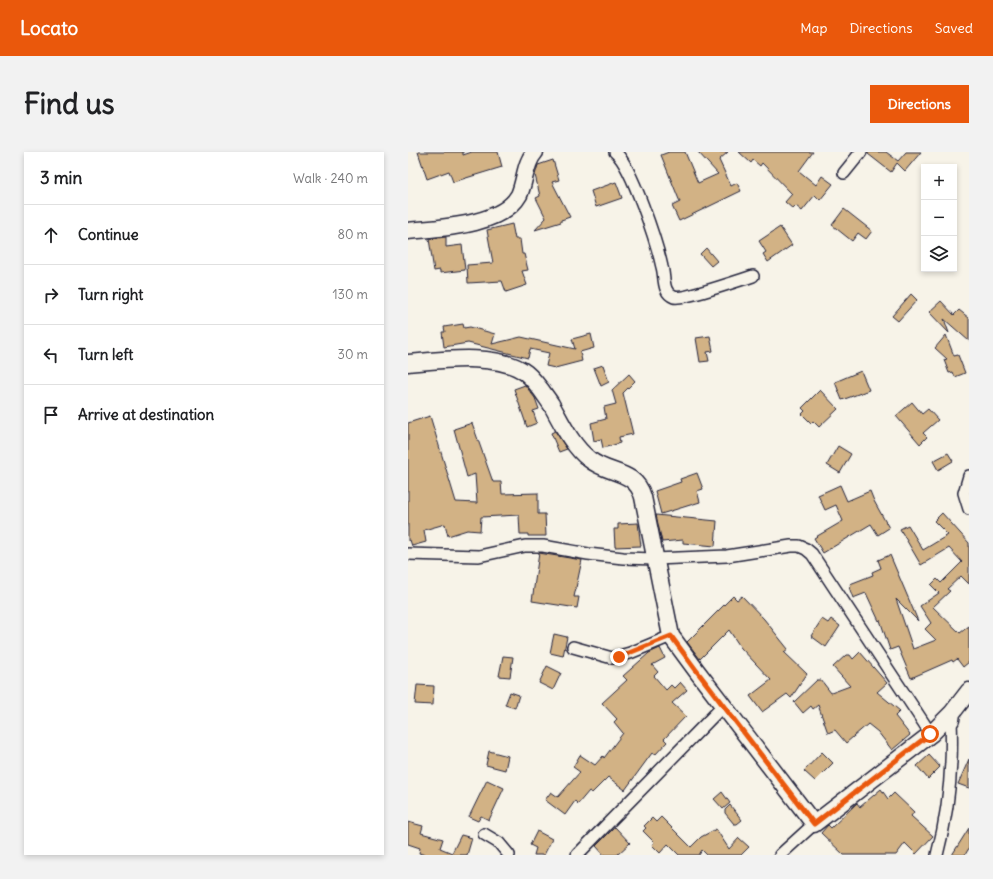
<!DOCTYPE html>
<meta charset="utf-8">
<style>
:root{--surface:#fff;--page:#f2f2f2;--text:#202124;--muted:#757577;--line:#e0e0e0;--accent:#ea580c}
body{margin:0;font-family:Delius,sans-serif;background:var(--page);color:var(--text)}
.controls{position:absolute;right:12px;top:12px;display:grid;overflow:hidden;border-radius:0px;box-shadow:0 2px 6px #0003}
.controls button{width:36px;height:36px;display:grid;place-items:center;padding:0;border:0;border-bottom:1px solid var(--line);background:var(--surface);color:var(--text);font:20px sans-serif}
.stop{position:absolute;width:12px;height:12px;margin:-9px;border:3px solid #ea580c;border-radius:50%;background:#fff}
.stop.end{background:#ea580c;border-color:#fff;box-shadow:0 1px 4px #0008}
.list{margin:0;padding:0;list-style:none}
h2{display:flex;justify-content:space-between;align-items:center;height:52px;margin:0;padding:0 16px;font-size:17px}
h2 small{font-size:13px;font-weight:400;color:var(--muted)}
.list li{display:grid;grid-template-columns:26px 1fr auto;gap:12px;align-items:center;box-sizing:border-box;height:60px;padding:0 16px;border-top:1px solid var(--line)}
.list b{display:block;font-size:15px;white-space:nowrap}
.list em{font-size:13px;font-style:normal;color:var(--muted)}
.icon{flex:none;width:22px;height:22px;fill:none;stroke:currentColor;stroke-width:2;stroke-linecap:round;stroke-linejoin:round}
.map{position:relative;flex:none;width:561px;height:703px;overflow:hidden;border-radius:0px}
header{display:flex;align-items:center;gap:24px;box-sizing:border-box;height:56px;padding:0 20px;background:var(--accent);color:#fff}
header strong{font-size:19px}
nav{display:flex;gap:22px;margin-inline-start:auto;font-size:14px}
.intro{display:flex;align-items:center;justify-content:space-between;box-sizing:border-box;height:96px;padding:0 24px}
h1{margin:0;font-size:28px}
.button{padding:10px 18px;border-radius:0px;background:var(--accent);color:#fff;font-size:14px;font-weight:700}
main{display:flex;gap:24px;padding:0 24px}
aside{flex:1;background:var(--surface);border-radius:0px;box-shadow:0 2px 6px #0003}
.map>svg:first-child{display:block}
.building{fill:#d2b285;stroke:#22223b}
.lines{fill:none;stroke-linecap:round;stroke-linejoin:round}
.street-casing{stroke:#22223b;stroke-width:14}
.secondary-casing{stroke:#22223b;stroke-width:19}
.street{stroke:#f7f3e8;stroke-width:11}
.secondary{stroke:#f7f3e8;stroke-width:16}
.route{stroke:#ea580c;stroke-width:5}
</style>
<header>
<strong>Locato</strong>
<nav><a>Map</a><a>Directions</a><a>Saved</a></nav>
</header>
<div class="intro"><h1>Find us</h1><a class="button">Directions</a></div>
<main>
<aside>
<h2>3 min<small>Walk · 240 m</small></h2>
<ul class="list">
<li><svg class="icon" aria-label="ahead" viewBox="0 0 24 24"><path d="M12 20V5M6 11l6-6 6 6"/></svg><div><b>Continue</b></div><em>80 m</em></li>
<li><svg class="icon" aria-label="right" viewBox="0 0 24 24"><path d="M7 20v-9h11M14 6l5 5-5 5"/></svg><div><b>Turn right</b></div><em>130 m</em></li>
<li><svg class="icon" aria-label="left" viewBox="0 0 24 24"><path d="M17 20v-9H6M10 6l-5 5 5 5"/></svg><div><b>Turn left</b></div><em>30 m</em></li>
<li><svg class="icon" aria-label="arrive" viewBox="0 0 24 24"><path d="M6 21V4h12l-3 4 3 4H6"/></svg><div><b>Arrive at destination</b></div></li>
</ul>
</aside>
<div class="map">
<svg width="561" height="703" viewBox="0 0 561 703">
<rect width="100%" height="100%" fill="#f7f3e8"/>
<filter id="ink" filterUnits="userSpaceOnUse"><feTurbulence type="fractalNoise" baseFrequency=".025" numOctaves="2"/><feDisplacementMap in="SourceGraphic" scale="8" xChannelSelector="R" yChannelSelector="G"/><feConvolveMatrix kernelMatrix="1 2 1 2 8 2 1 2 1" color-interpolation-filters="sRGB"/></filter>
<g filter="url(#ink)">
<path class="building" d="M10 0H55V3L64 0H90L94 15 45 30 41 19 19 27Z
M261 0H277L290 31 310 22 290 0H320L311 8 323 34 329 31 333 39 271 69 264 54 272 50 253 3Z
M331 0H405L391 19 408 33 414 24 425 32 412 48 407 43 394 59 388 54 385 57 377 50 384 42 354 11 352 14 345 8 343 11Z
M460 0H478L490 9 498 0H513L497 19 489 11 483 20 460 2Z
M145 8 151 28 144 30 162 65 153 68V70L127 78 138 66 128 46 132 44 127 23 130 13Z
M208 30 214 46 188 55 183 39Z
M436 57 464 79 458 87 450 81 444 89 424 73Z
M104 72 107 87H112L114 102H116L120 118 114 119 119 133 98 140 94 129 60 131 59 113 85 111 79 78Z
M372 75 384 93 360 110 355 102 358 100 351 89Z
M38 85V95L54 93 57 118 32 121V118L26 119 21 87Z
M298 96 309 109 303 114 292 102Z
M503 142 509 148 490 169 484 164Z
M533 149 546 163 551 158 561 166V189L536 167 541 181 521 160Z
M55 172 56 176 62 175 87 182 84 192 113 185 167 197 164 187 183 182 186 196 172 200 174 209 147 216 138 214 141 201 122 197 120 206 60 191 36 195 34 180H37L36 175Z
M538 183 546 204 550 203 557 221 547 225 545 220 541 221 536 208 539 207 527 196Z
M302 184 305 199 299 200 301 209 292 210 288 186Z
M195 213 201 230 193 234 186 216Z
M453 219 461 238 434 248 427 230Z
M221 222 227 229 215 241 225 282 211 285 212 291 195 296 193 287 186 289 183 271 198 267 196 255 208 252 204 238Z
M117 233 127 246 131 257 125 259 129 271 119 275 106 237Z
M412 238 430 257 411 275 405 269 403 271 394 262 397 259 394 256Z
M504 250 514 262 520 257 530 268 515 281 519 285 512 292 488 264Z
M22 264 48 350 69 351 67 322 59 325 46 277 64 271 85 330H93L94 342 130 341V362H137L138 384H120V382H112L111 363 73 365 72 379 59 378 40 384 37 372 16 378 18 390 4 394 2 388 0 389V271Z
M147 279 159 297 151 300 143 281Z
M430 294 443 302 432 321 419 313Z
M540 301 545 309 530 318 525 309Z
M289 321 295 337 289 339 292 350 253 362 247 339 273 330 272 327Z
M432 333 439 349 462 339 466 349 481 376 470 383 463 372 415 401 406 386 435 369 428 353 417 358 410 343Z
M534 361 561 391V432L553 424 539 437 542 439 525 455 552 481 561 474V510L555 515 549 507 545 510 544 508 503 526 490 495 482 498 472 468 471 469 458 441 445 446 441 435 443 434 442 432 465 423 464 420 473 416 470 408 482 403 510 469 488 447 505 497 528 488 517 477 523 471 512 454 531 441 523 433 529 427 533 431 554 410 541 396 513 413 492 377 500 373 515 398 540 383 526 369Z
M248 363 309 369 307 394 275 391V388L254 390Z
M230 371 233 394 207 395 206 377H210V372Z
M131 401 174 408 166 445H171L169 456 124 449Z
M325 444 329 448 334 444 356 467 380 497 376 500 399 522 383 546 379 542 354 560 342 544 363 528 333 496 321 478 292 507 279 490Z
M414 467 420 471 423 467 432 474 418 495 403 484Z
M146 482 159 485 155 504 142 501Z
M252 496 257 506 244 513 250 520 246 524 258 538 263 533 266 536 272 530 279 538 264 551 278 564 256 587 259 590 247 603 244 601 217 638 200 625 184 641 181 639 170 652 167 649 157 663 137 648 143 640 150 645 172 620 165 615 172 603 187 613 195 604 196 606 215 581 206 570 209 567 194 551 219 528 215 524 241 501Z
M452 500 479 531 469 540 492 559 487 564 502 583 484 598 470 580 460 572 438 591 427 578 420 581 410 553 405 557 403 554 395 561 386 550 409 528H413L423 541 442 534 425 515 438 503H442L445 507Z
M95 504 105 505 102 525 91 524Z
M139 514 153 521 145 538 131 531Z
M9 533 26 534 25 553 7 552Z
M102 540 111 543 107 556 97 553Z
M81 599 100 604 97 618 78 613Z
M414 600 425 611 407 629 396 619Z
M521 603 532 615 520 627 509 614Z
M561 607V636L550 632Z
M79 628 96 636 81 668 73 664 70 669 61 665Z
M473 637 480 647 486 641 506 660 503 664 525 684 508 702 497 691 488 703H436L413 681 420 673 423 676 449 651 452 655Z
M314 640 322 651 315 657 306 647Z
M322 653 334 668 329 672H326L317 661V658Z
M253 665 283 695 293 685 308 677 321 697 331 686 341 695 333 703H299L294 698 291 703H271L260 692 252 701 244 693 246 690 235 679 238 676 236 674 244 666 248 670Z
M0 670 15 674 13 681 35 687 32 696 44 701 53 683 64 686 59 703H17L11 701 12 696 0 692Z
M207 675 222 691 209 703H196L188 694Z
M561 676V696L557 703H544Z
M129 679 144 687 136 703H126L128 696 122 693Z"/>
<g class="lines">
<g class="street-casing">
<path id="street" d="M207 0C224 14 249 92 254 115 257 124 254 141 266 145 275 148 332 128 345 124
M436 21 453 0
M561 324 556 341 561 357
M0 402 71 404 117 394H135L180 402 215 406 247 407 319 404 383 394H391L398 397 404 402 523 582
M165 495 204 506 222 501 263 484
M76 682 91 691 101 703
M169 703 315 554
M372 703 406 672
M529 703C541 658 545 614 543 568"/>
</g>
<g class="secondary-casing">
<path id="secondary" d="M0 79C31 76 94 74 111 43 117 30 117 10 127 0
M0 211C33 208 91 200 118 221 128 229 136 242 143 252 153 270 164 294 181 307 200 323 227 317 235 345L263 484 288 518 406 672 523 582 544 561
M543 568 544 561 561 539"/>
</g>
<use href="#street" class="street"/>
<use href="#secondary" class="secondary"/>
</g>
</g>
<g class="lines" filter="url(#ink)">
<path class="route" d="M211 505 263 484 288 518 406 672 522 582"/>
</g>
</svg>
<div class="controls">
<button>+</button>
<button>−</button>
<button><svg class="icon" aria-label="layers" viewBox="0 0 24 24"><path d="M12 4l9 5-9 5-9-5zM3 14l9 5 9-5"/></svg></button>
</div>
<div class="stop" style="left:522px;top:582px"></div>
<div class="stop end" style="left:211px;top:505px"></div>
</div>
</main>
